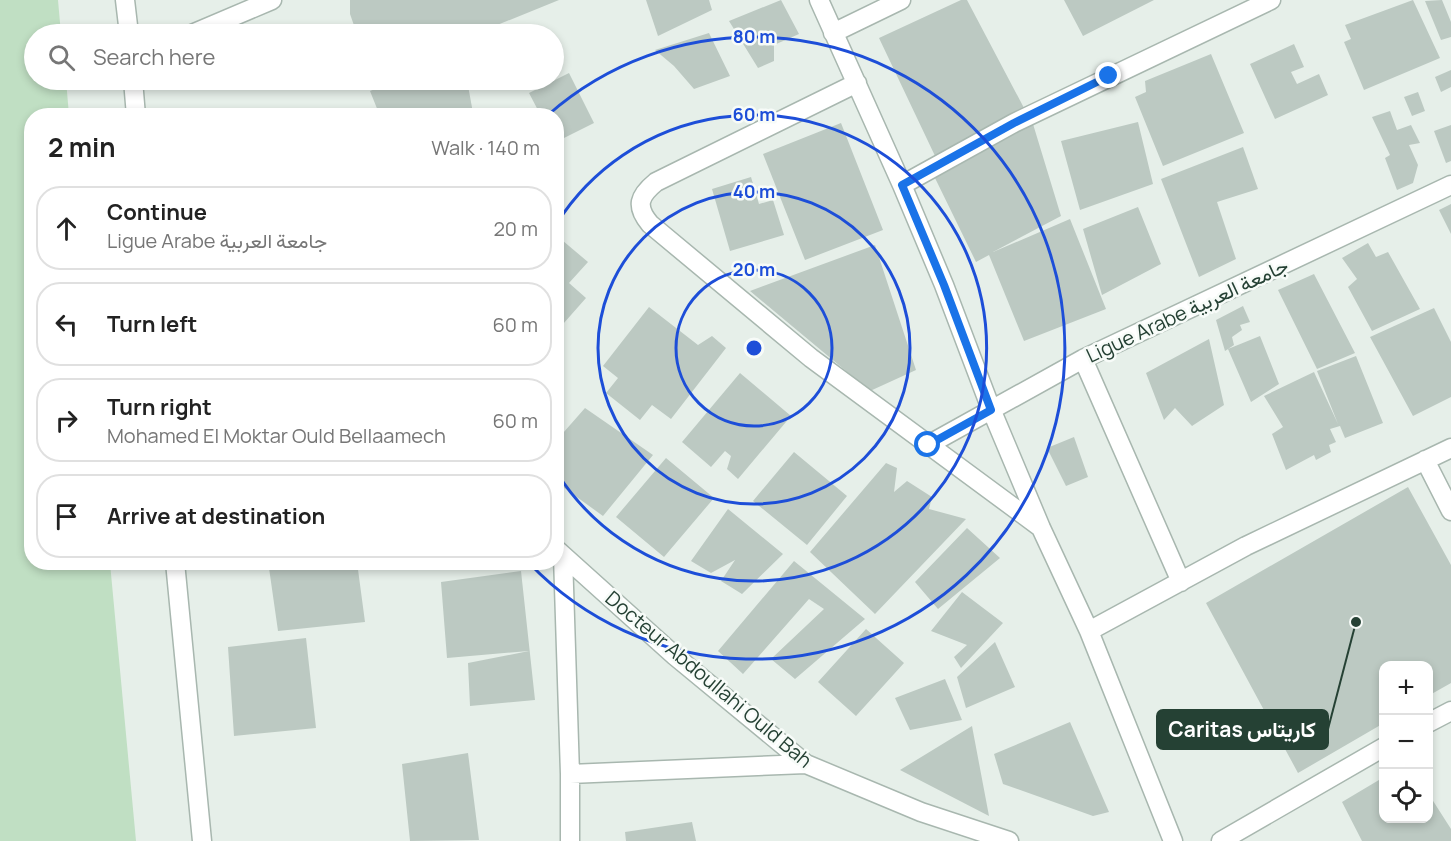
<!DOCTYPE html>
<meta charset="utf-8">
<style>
:root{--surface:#fff;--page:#f2f2f2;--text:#222;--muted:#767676;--line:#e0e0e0}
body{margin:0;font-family:Manrope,Vazirmatn,sans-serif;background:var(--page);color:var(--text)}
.controls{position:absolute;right:18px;bottom:18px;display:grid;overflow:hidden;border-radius:12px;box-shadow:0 3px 9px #0003}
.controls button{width:54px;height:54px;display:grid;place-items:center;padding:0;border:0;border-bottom:2px solid var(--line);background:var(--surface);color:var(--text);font:30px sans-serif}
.stop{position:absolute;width:18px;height:18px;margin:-14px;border:4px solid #1a73e8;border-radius:50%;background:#fff}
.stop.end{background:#1a73e8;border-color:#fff;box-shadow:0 2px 6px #0008}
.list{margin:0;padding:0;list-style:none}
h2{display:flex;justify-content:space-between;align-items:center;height:78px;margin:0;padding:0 24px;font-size:26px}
h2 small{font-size:20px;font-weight:400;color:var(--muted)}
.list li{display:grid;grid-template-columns:39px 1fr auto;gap:18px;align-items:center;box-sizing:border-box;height:84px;margin:0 12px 12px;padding:0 12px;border:2px solid var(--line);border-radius:24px}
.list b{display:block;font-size:22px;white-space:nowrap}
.list p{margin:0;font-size:20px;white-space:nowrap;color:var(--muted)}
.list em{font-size:20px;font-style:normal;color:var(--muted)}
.icon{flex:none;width:33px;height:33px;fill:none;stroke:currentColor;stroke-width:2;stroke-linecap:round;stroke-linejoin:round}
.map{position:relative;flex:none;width:1451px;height:841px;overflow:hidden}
.search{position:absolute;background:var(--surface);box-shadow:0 3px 9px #0003;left:24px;top:24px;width:540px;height:66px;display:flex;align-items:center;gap:15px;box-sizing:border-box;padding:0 21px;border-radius:33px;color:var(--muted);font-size:22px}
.panel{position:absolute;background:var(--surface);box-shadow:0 3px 9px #0003;left:24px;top:108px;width:540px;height:462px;border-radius:24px}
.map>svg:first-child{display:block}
.green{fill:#c0dfc3}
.building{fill:#bcc9c2}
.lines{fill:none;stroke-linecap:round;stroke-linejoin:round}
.minor-casing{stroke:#a8b7af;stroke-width:21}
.minor{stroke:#fff;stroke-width:18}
.route{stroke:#1a73e8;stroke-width:8}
.ring{fill:none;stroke:#1d4ed8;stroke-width:3}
.labels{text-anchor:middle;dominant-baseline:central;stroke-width:5;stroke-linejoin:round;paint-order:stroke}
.street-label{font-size:20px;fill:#254134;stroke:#f7fbf8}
.centre{fill:#1d4ed8;stroke:#f7fbf8;stroke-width:3}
.ring-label{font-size:18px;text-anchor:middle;font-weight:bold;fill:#1d4ed8;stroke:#f7fbf8;stroke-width:5;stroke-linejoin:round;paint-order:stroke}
.leader{fill:none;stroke:#254134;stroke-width:2}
.callout-dot{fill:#254134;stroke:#f7fbf8;stroke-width:2}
.callout{fill:#254134;stroke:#254134;stroke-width:2}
.callout-label{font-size:21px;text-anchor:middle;font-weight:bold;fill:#fff}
</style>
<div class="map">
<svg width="1451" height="841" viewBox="0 0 1451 841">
<rect width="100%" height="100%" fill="#e6efe9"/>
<path class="green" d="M0 0H58L61 34H34V80H66L69 115 32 116V562L110 563 136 841H0Z"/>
<path class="building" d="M350 0H559L475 34H357L350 14Z
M646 0H709L712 10 658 36Z
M781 0 799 34 774 45V61L758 68 729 21Z
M961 0H967L1024 108 936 158 879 38Z
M1064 0H1154L1083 36Z
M1413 0 1440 58 1364 90 1344 42 1351 39 1345 25Z
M1442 0 1451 22V37L1441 40 1425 1Z
M709 33 730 76 694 89 674 66 655 50Z
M1294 44 1304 67 1291 72 1297 84 1319 74 1328 95 1275 119 1250 64Z
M1211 54 1244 133 1163 166 1135 97 1146 92 1145 81Z
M1451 70V87L1441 92 1435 77Z
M569 73 594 123 556 142V116H541L529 93Z
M397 80H467L473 113 468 116H380L370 91Z
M1418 92 1425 111 1412 116 1404 97Z
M1390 111 1397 130 1411 125 1420 143 1409 145 1418 165 1413 183 1397 190 1385 158 1390 155 1372 117Z
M1138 122 1153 184 1080 210 1061 141Z
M841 123 883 230 805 260 763 154Z
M1033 124 1061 216 993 252 1070 219 1106 309 1024 341 989 255 976 262 935 178Z
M1451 125V161L1446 163 1434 131Z
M1243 147 1258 189 1217 202 1236 259 1199 277 1161 179Z
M751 177 759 204 773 200 784 235 730 251 712 189Z
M1451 204V234L1439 210Z
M1138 207 1161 264 1102 295 1083 229Z
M556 235 588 262 569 283 586 298 556 332Z
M1368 243 1376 257 1388 252 1420 309 1372 331 1348 287 1357 279 1342 258Z
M875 245 916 370 870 391 750 291Z
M1314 274 1355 353 1317 369 1278 290Z
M1243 306 1250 322 1240 325 1242 330 1232 337 1234 345 1225 351 1216 320Z
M649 307 698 345 712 336 726 348 671 419 652 405 640 420 606 393 618 378 603 366Z
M1434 308 1451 342V397L1413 416 1370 337Z
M1260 336 1279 384 1251 402 1228 349Z
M1209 339 1224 405 1192 426 1175 408 1164 420 1146 373Z
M1356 356 1383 423 1345 438 1340 426 1330 429 1336 442 1329 445 1331 452 1316 460 1314 455 1286 470 1272 434 1283 427 1264 396 1314 372 1338 424 1317 371Z
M740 373 791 416 738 479 727 469 731 456 725 451 711 467 682 442Z
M585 408 653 455 603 516 556 482V441Z
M1074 437 1088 477 1066 486 1047 448Z
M794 452 847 496 807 545 753 501Z
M666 458 714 498 664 557 616 517Z
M886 463 897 468 894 492 907 481 932 497 929 509 966 519 875 614 810 552Z
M1408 487 1451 565V683L1428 696V666H1384V723L1298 773 1206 603Z
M728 509 783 554 742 594 721 581 735 560 711 573 691 561Z
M967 528 1000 558 938 609 915 582Z
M794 561 865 619 795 679 771 659 824 609 809 599 743 674 718 651Z
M208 562H232V564L208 567Z
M301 562H357L365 622 278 631 269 568Z
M521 571 535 700 470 706 468 663 529 651 447 658 441 582Z
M962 592 1003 623 961 668 954 657 967 645 931 631Z
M866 629 904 663 856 716 818 682Z
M306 638 316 728 234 736 228 647Z
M995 642 1015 687 966 708 957 677Z
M945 679 962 720 910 730 895 698Z
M1070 722 1109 812 1093 816 1003 784 994 754Z
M972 726 989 816 900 770Z
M468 753 479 840 410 841 402 764Z
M1384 777V818H1428V793L1451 829V841H1362L1342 802Z
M692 822 696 841H626L625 832Z"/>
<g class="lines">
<g class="minor-casing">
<path id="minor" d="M125 0 129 34
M819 0 902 185 944 285 991 409 1041 528 1089 631 1173 841
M833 33 901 0
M192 34 272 0
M133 80 136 116
M857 83 656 182C639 196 635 206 650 224L811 358 1040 527
M902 185 1014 123 1271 0
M1083 359 1181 582
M928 445 1083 359 1451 185
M1425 460 1451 511
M556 549 675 656 806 764 921 812 1009 841
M563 556 570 774V841
M175 562 202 841
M1089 631 1246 546 1451 448
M1428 723 1451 711
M570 774 806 764
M1221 841 1384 747"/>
</g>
<use href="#minor" class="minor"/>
</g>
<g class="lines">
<path class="route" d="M928 445 991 410 944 285 902 185 1014 123 1109 76"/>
</g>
<g class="ring">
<circle cx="754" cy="348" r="78"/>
<circle cx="754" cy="348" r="156"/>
<path d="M557 223A233 233 0 1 1 557 473"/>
<path d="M548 115A311 311 0 1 1 530 564"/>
</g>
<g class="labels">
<g class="street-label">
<text transform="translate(1187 310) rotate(-25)">Ligue Arabe جامعة العربية</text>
<text transform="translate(709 679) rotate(40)">Docteur Abdoullahi Ould Bah</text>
</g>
</g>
<circle cx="754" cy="348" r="9" class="centre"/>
<g class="ring-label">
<text x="754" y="43">80 m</text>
<text x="754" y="121">60 m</text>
<text x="754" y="198">40 m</text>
<text x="754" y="276">20 m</text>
</g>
<path class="leader" d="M1356 622L1328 729"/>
<circle class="callout-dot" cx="1356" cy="622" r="6"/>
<rect class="callout" x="1157" y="710" width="171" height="39" rx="6"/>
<g class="callout-label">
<text x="1242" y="737">Caritas كاريتاس</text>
</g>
</svg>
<div class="controls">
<button>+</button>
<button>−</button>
<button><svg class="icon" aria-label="locate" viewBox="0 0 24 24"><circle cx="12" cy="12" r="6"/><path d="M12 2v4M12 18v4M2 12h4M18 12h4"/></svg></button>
</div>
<div class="stop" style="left:928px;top:445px"></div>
<div class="stop end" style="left:1109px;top:76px"></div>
<div class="search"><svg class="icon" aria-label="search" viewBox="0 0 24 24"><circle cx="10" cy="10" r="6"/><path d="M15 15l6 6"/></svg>Search here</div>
<section class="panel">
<h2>2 min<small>Walk · 140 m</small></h2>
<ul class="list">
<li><svg class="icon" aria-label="ahead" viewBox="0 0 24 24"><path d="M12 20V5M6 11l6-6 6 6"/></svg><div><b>Continue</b><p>Ligue Arabe جامعة العربية</p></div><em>20 m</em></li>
<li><svg class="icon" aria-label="left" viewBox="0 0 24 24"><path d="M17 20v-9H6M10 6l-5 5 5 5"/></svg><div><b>Turn left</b></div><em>60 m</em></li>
<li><svg class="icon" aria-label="right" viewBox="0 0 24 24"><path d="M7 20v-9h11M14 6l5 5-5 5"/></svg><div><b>Turn right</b><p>Mohamed El Moktar Ould Bellaamech</p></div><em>60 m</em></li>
<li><svg class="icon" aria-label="arrive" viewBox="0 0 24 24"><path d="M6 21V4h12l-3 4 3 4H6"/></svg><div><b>Arrive at destination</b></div></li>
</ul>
</section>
</div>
